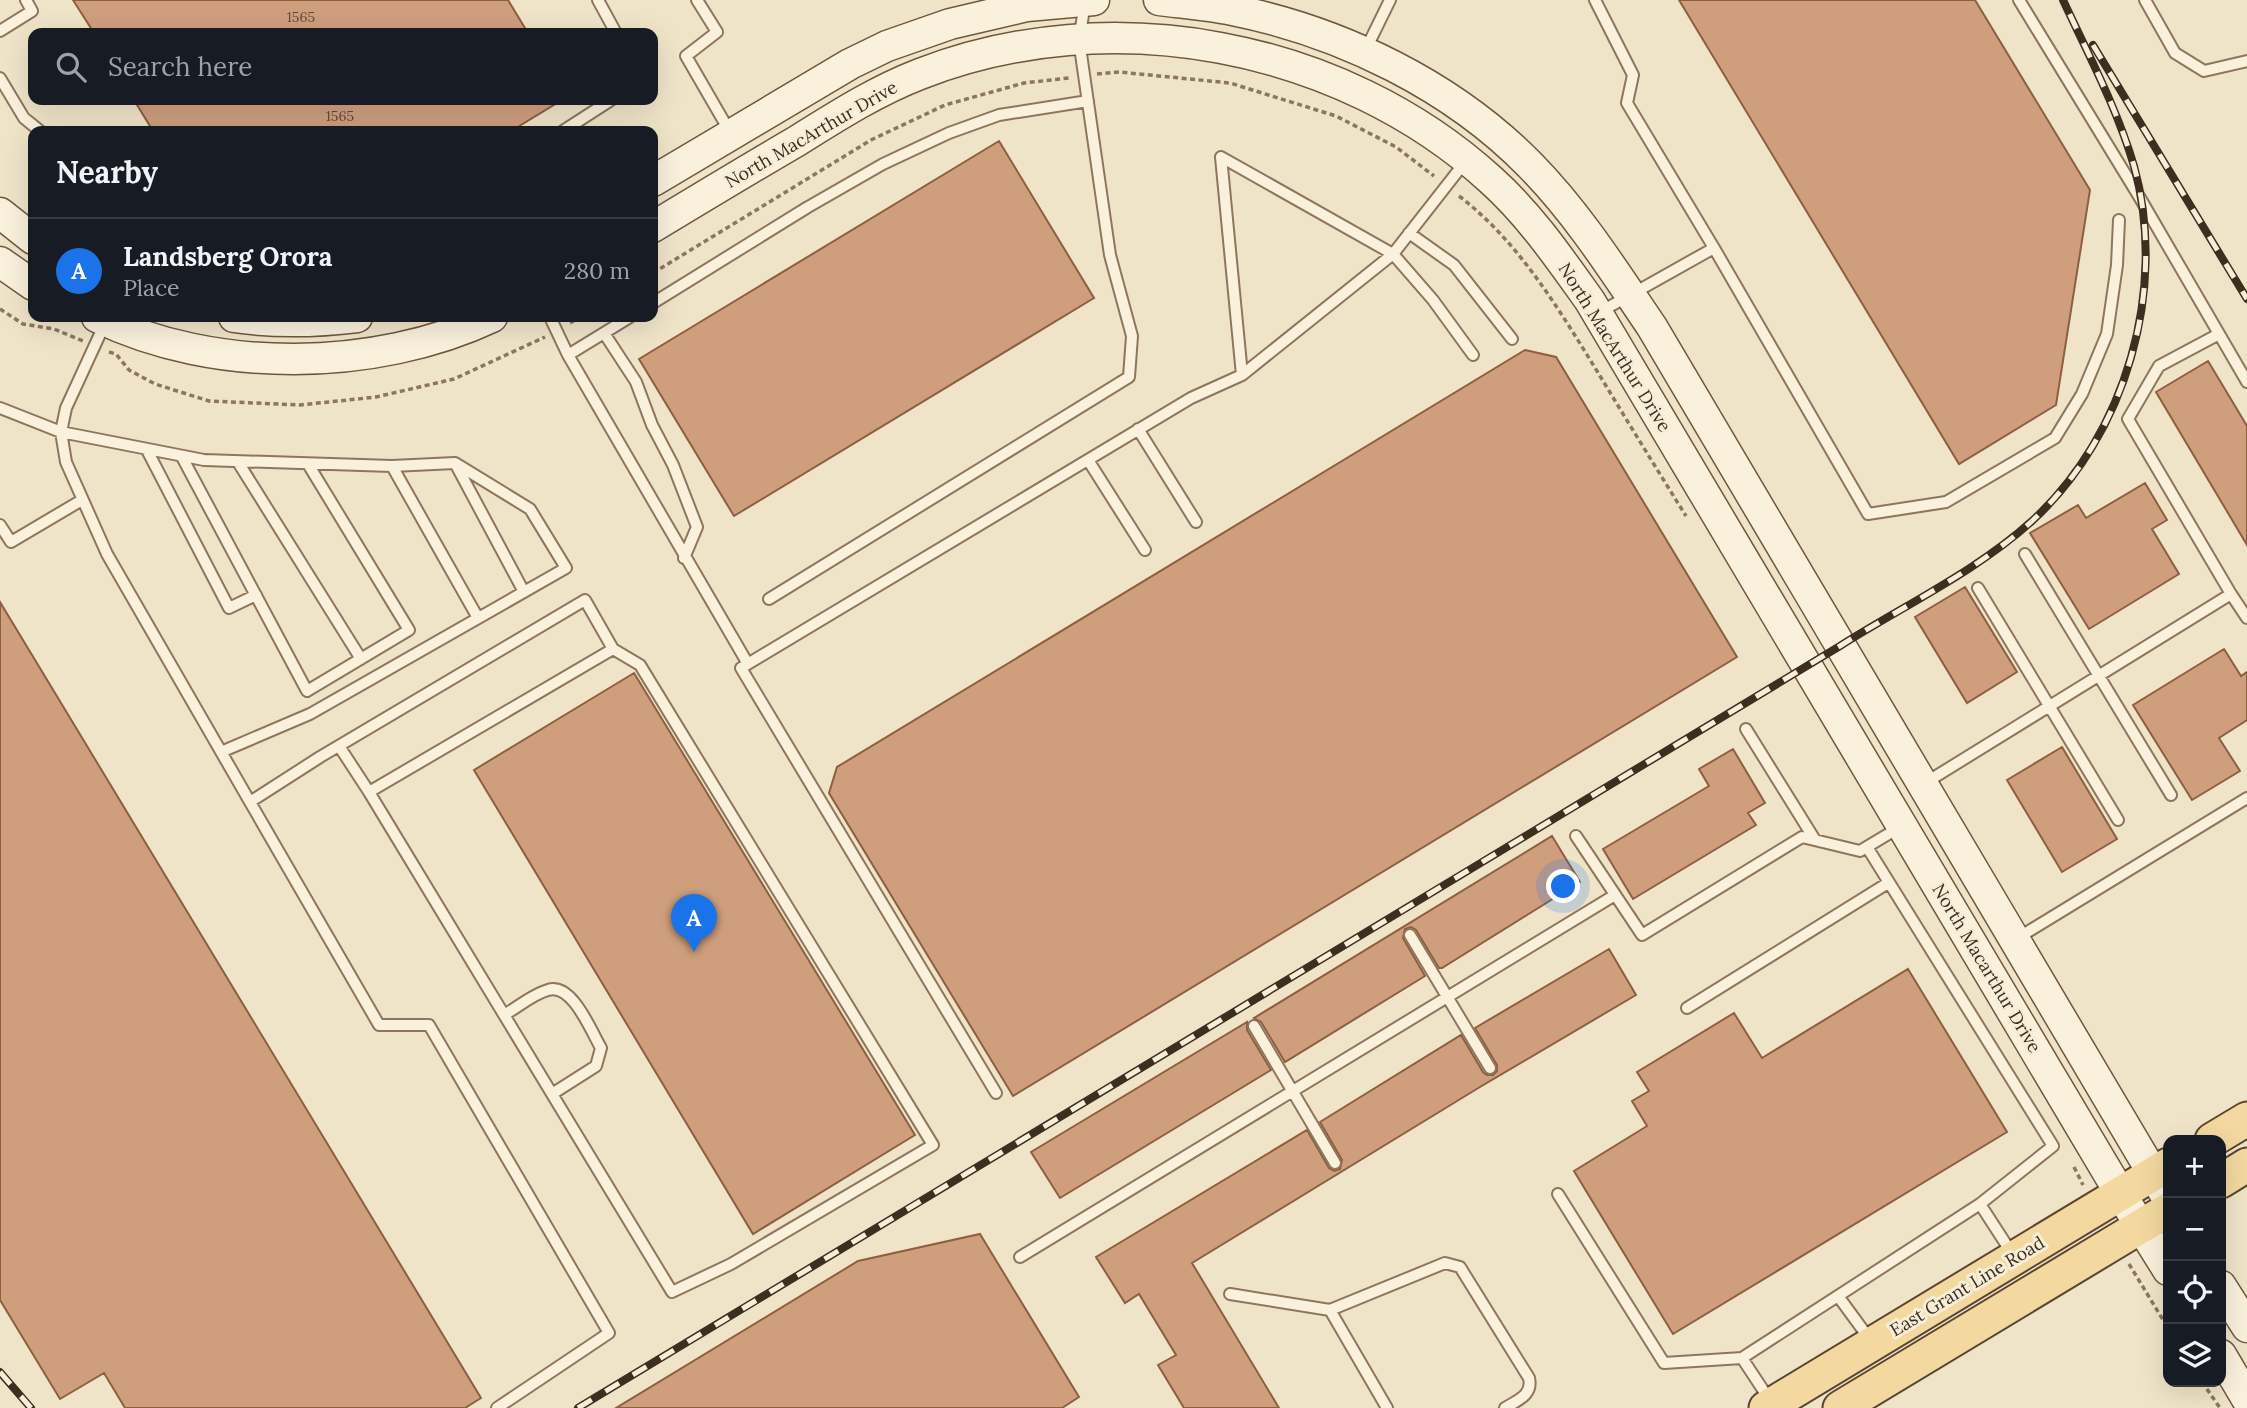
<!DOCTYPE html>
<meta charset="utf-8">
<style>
:root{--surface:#171b24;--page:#242831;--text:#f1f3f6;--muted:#9ea1a6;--line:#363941;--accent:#1a73e8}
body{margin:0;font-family:Lora,serif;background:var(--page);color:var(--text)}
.controls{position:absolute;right:21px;bottom:21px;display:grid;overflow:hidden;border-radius:14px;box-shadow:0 7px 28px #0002}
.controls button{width:63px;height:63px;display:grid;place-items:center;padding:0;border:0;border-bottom:2px solid var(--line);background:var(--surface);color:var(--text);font:35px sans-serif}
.you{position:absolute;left:1564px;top:887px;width:24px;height:24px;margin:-18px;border:5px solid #fff;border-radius:50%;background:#1a73e8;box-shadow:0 0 0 10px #1a73e833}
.badge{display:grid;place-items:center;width:46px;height:46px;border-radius:50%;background:var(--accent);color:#fff;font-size:23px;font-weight:700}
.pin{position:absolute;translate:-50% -58px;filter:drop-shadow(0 2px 4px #0008)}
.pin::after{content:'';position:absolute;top:37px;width:24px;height:21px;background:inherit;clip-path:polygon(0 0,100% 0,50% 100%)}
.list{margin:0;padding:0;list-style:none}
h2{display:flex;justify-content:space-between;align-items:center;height:91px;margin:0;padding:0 28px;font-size:30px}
h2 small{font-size:23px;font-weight:400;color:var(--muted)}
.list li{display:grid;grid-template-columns:46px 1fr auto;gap:21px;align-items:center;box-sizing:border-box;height:105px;padding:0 28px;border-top:2px solid var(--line)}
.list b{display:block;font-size:26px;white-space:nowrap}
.list p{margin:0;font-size:23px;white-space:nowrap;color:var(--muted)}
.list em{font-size:23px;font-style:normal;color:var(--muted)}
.icon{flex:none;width:38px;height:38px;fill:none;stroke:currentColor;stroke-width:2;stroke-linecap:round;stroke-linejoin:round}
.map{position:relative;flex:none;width:2247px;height:1408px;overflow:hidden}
.search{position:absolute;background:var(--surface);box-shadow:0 7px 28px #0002;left:28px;top:28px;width:630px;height:77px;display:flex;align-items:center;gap:18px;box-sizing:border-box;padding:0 24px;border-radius:14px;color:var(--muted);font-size:26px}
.panel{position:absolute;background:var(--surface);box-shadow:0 7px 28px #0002;left:28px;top:126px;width:630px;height:196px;border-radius:14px}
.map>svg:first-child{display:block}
.building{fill:#cf9f7d;stroke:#8d5f41;stroke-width:2}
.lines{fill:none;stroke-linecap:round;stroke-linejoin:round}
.service-casing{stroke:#8d765c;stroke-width:14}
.secondary-casing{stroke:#6f573f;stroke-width:33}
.primary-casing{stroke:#5b4430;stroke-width:37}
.path{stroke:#8d765c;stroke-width:3.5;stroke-dasharray:5 3.5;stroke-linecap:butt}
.service{stroke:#faf1dc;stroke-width:10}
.secondary{stroke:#faf1dc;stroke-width:30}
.primary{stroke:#f3d9a0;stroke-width:33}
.rail-casing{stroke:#3d2e20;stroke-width:8}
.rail{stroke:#f7eed8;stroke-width:5;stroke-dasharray:16;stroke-linecap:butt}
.labels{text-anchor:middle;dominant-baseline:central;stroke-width:6;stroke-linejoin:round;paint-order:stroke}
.number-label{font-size:14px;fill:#624a37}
.street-label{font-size:18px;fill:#3d2e20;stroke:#f7eed8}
</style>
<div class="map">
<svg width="2247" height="1408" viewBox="0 0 2247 1408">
<rect width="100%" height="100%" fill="#f0e4c8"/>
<path class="building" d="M73 0H508L528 33H94Z
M1679 0H1975L2090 190 2056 405 1959 464Z
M134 100H562L511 131H153Z
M999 141 1094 298 734 516 639 359Z
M1525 350 1556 357 1737 657 1013 1096 829 793 837 767Z
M2208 361 2247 426V545L2156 392Z
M2145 483 2167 520 2152 529 2179 574 2089 629 2030 533 2078 505 2086 518Z
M1965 587 2017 672 1967 703 1915 617Z
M0 602 481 1398 465 1408H125L104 1373 60 1399 0 1300Z
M2224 649 2241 676 2247 672V720L2219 738 2240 771 2192 800 2133 705Z
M634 673 915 1135 753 1234 474 770Z
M2062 747 2117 839 2062 872 2007 780Z
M1733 749 1765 803 1748 813 1756 825 1633 899 1603 849 1709 786 1699 769Z
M1552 836 1580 882 1442 968H1439L1416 930 1411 927 1405 929 1403 938 1425 976 1285 1062 1261 1022 1254 1018Z
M1609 949 1636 995 1480 1087 1192 1263 1279 1408H1184L1158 1365 1176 1355 1139 1294 1125 1303 1096 1257 1307 1130 1329 1168 1334 1171 1340 1169 1342 1160 1320 1122 1461 1035 1483 1072 1487 1075H1493L1497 1071V1065L1475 1028Z
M1908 969 2007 1132 1673 1334 1574 1171 1647 1126 1632 1101 1649 1091 1637 1072 1734 1013 1762 1058Z
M1247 1022V1030L1271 1070 1060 1198 1031 1152Z
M980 1234 1079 1397 1062 1408H616L858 1261Z"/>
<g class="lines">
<g class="service-casing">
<path id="service" d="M598 0 616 33
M697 0 717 32 686 56 730 132
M1595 0 1633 75 1627 103 1714 248 1600 312
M2019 0 2140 198 2247 382
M2145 0 2175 53 2204 71 2247 61
M0 31 32 11 26 0
M1365 51 1390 0
M0 78 24 118 40 131
M563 131 611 100
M1409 233 1454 265 1512 339
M1714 248 1868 514 1946 502 2055 438 2082 394 2107 334 2117 265 2119 220
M653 303 808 207 883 164 949 133 999 115 1088 101
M550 317 568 355 748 664
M106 321 66 408 61 432 66 462 107 554 250 802 320 757 585 600 613 649 640 665 933 1145 731 1264 672 1292 369 792 339 746
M604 333 636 382 652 425 673 465 697 527 684 558
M2219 334 2159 366 2128 419 2231 594
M568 355 630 317
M1242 375 1393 254 1433 300 1473 355
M0 408 61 432 204 460 392 466
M1138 429 1196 522
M147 450 229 608 256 595
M182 457 307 691 409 630 308 464
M1088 460 1145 550
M238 462 361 659
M0 525 11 542 82 500
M2025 554 2171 795
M1978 588 2118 820
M769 599 1129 377 1132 336 1110 255 1079 40 1085 3
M478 618 392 466 455 463 524 592
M1746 729 1815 840
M221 752 310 714 566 568 530 509 455 463
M1925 783 2231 594 2247 618
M369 792 613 649
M250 802 379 1025H429L609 1333 497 1408
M1576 836 1642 935 1802 837 1860 851 1900 827
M1867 847 2053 1146 1980 1204
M1410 935 1490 1068
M2016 939 2247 798
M1687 1008 1888 883
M504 1015C518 1007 533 994 548 990 572 982 591 1031 601 1048L596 1066 552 1094
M1254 1026 1335 1163
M996 1093 741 668 1191 398 1242 375 1221 157 1393 254 1465 162
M1558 1194 1664 1363 1742 1358 1980 1204 2013 1255
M1020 1257 1615 895
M1230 1294 1330 1310 1445 1263 1460 1267 1529 1378C1533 1395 1518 1400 1505 1408
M1838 1296 1871 1341
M1330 1310 1387 1408
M1742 1358 1771 1402"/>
</g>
<g class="secondary-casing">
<path id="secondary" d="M1159 0C1183 3 1209 5 1233 10 1342 32 1453 86 1531 166 1578 214 1614 271 1652 327L2168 1199
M653 181 850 64 887 46 950 24 1027 6 1094 0
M0 213 33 239
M653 227C701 198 749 169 797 141 837 116 876 91 920 74 1109 0 1341 43 1491 180 1530 215 1560 259 1590 301L2120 1193 2168 1270
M0 262 33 285
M97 317C214 374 375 372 492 317
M234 317C276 323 316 322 357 317
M2221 1286 2247 1327
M2221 1355 2247 1399"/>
</g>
<g class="primary-casing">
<path id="primary" d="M2212 1140 2247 1119
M2221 1181 2247 1165
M1766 1408 2168 1165
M1840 1408 2168 1210"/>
</g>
<path class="path" d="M1097 74 1119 72 1230 83 1336 116 1396 147 1434 176
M1459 196C1519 242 1558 308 1597 371 1626 419 1656 468 1686 516
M653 273 871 140 945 105 1024 83 1069 78
M0 309 23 324 54 329 83 341
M570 323 580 317
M109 352 116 354 129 370 155 384 209 401 300 405 376 397 454 379 545 337
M2074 1167 2083 1185
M2129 1264 2168 1328
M2202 1382 2220 1408"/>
<use href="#service" class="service"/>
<use href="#secondary" class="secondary"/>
<use href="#primary" class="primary"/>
<g class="rail-casing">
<path id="rail" d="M2093 45 2247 299
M0 1372 31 1408
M578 1408 1840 646C1903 606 1977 571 2032 521 2126 435 2168 289 2134 166 2117 108 2088 54 2063 0"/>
</g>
<use href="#rail" class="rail"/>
</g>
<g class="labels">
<g class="number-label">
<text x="301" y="17">1565</text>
<text x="340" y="116">1565</text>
</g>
<g class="street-label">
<text transform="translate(811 134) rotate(-30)">North MacArthur Drive</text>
<text transform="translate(1615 347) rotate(58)">North MacArthur Drive</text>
<text transform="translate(1987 968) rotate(59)">North Macarthur Drive</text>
<text transform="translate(1967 1286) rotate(-31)">East Grant Line Road</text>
</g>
</g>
</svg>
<div class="controls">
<button>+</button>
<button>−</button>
<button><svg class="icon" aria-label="locate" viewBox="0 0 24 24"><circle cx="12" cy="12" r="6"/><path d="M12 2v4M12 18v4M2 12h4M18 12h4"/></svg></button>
<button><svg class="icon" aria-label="layers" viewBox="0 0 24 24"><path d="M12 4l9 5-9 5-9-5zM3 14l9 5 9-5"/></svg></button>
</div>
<div class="you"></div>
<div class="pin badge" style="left:694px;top:952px">A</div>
<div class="search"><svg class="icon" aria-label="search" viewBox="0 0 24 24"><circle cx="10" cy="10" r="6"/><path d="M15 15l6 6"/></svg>Search here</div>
<section class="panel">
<h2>Nearby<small></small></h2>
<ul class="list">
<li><span class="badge">A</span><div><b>Landsberg Orora</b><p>Place</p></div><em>280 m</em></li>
</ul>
</section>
</div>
